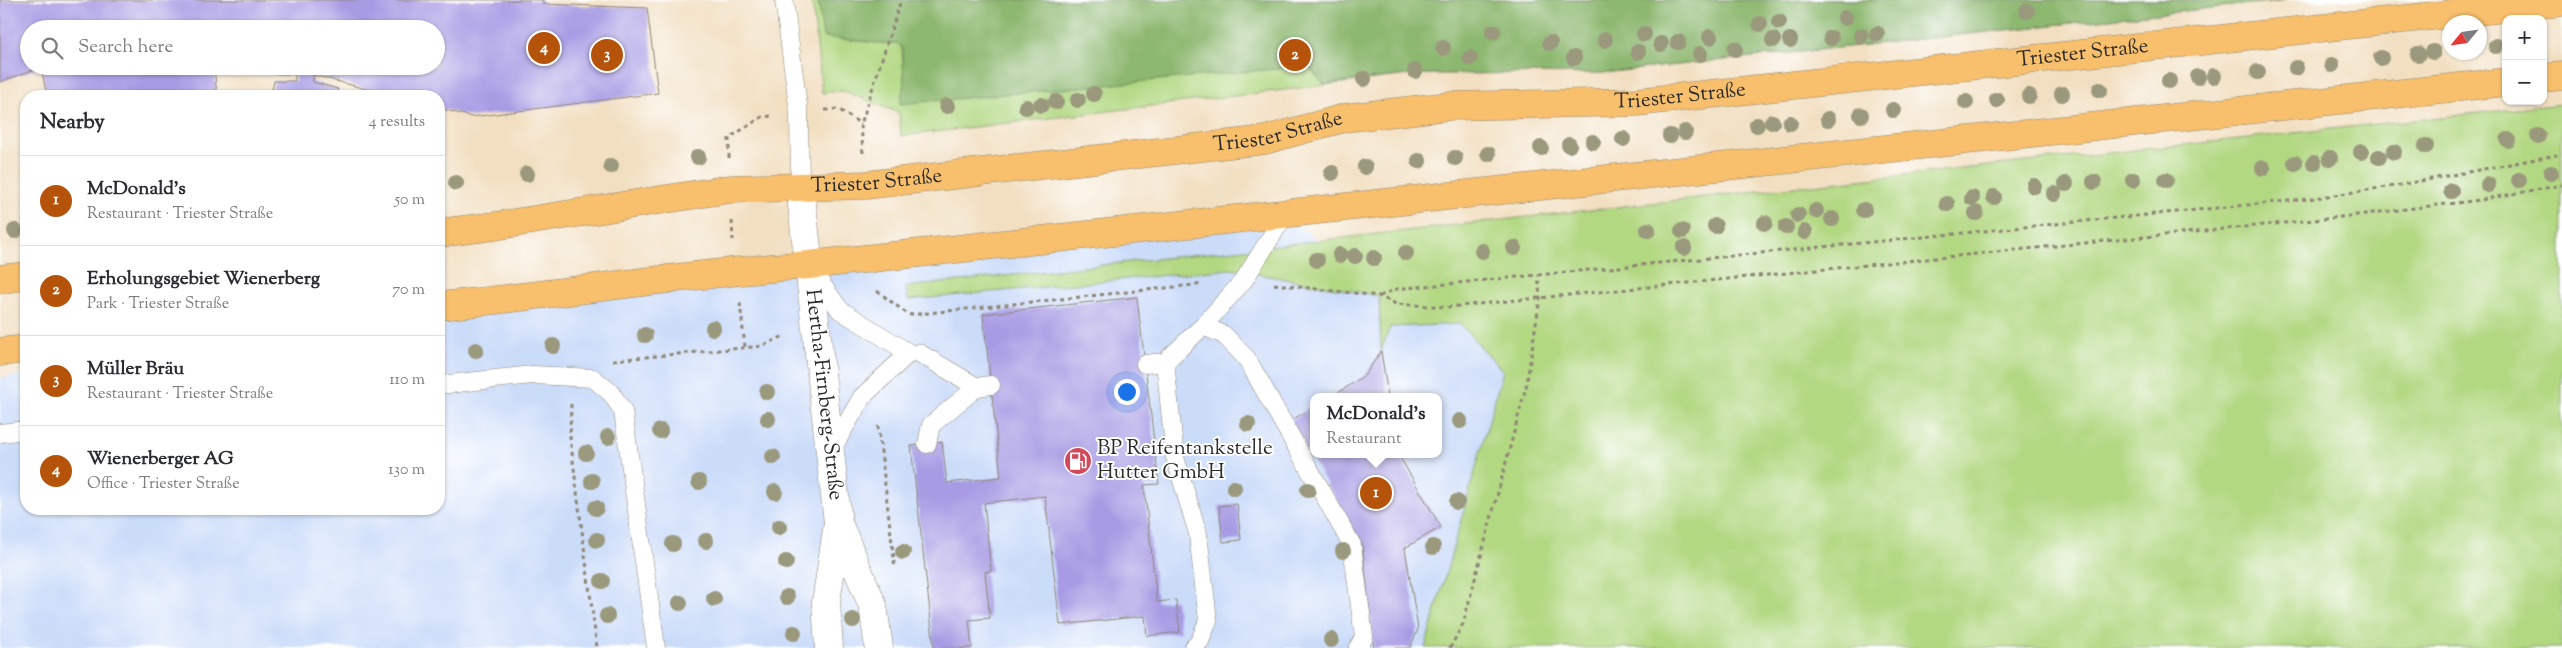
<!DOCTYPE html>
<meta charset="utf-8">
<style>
:root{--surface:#fff;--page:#f2f2f3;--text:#2b2b33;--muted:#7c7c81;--line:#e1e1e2;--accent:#b45309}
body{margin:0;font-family:"Sorts Mill Goudy",serif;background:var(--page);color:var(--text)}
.controls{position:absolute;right:15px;top:15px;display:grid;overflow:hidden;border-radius:10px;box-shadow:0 1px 4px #0004}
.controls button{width:45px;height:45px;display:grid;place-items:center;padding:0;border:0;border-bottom:1px solid var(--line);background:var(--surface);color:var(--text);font:25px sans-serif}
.compass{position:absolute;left:2442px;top:15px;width:45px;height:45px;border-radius:50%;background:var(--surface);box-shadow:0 1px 4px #0004;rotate:241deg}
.you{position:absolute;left:1126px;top:391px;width:18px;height:18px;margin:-12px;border:4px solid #fff;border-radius:50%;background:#1a73e8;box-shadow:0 0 0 8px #1a73e833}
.badge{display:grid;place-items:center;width:32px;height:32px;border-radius:50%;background:var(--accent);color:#fff;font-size:16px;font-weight:700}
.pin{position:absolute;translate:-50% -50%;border:2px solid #fff;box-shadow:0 1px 5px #0006}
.popup{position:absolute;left:1310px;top:393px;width:132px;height:65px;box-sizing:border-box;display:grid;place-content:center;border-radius:10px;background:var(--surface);filter:drop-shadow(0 1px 4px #0005);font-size:16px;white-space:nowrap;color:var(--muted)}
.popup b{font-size:19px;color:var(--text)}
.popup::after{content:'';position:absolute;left:50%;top:100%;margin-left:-10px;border:10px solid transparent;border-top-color:var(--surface)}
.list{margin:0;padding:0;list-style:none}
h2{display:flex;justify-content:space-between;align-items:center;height:65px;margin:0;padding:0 20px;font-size:21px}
h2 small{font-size:16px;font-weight:400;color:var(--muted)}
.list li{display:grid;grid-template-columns:32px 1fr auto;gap:15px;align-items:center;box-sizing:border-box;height:90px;padding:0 20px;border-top:1px solid var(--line)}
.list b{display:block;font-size:19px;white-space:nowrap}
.list p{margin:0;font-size:16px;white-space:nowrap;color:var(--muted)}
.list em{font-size:16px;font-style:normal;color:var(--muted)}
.icon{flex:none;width:28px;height:28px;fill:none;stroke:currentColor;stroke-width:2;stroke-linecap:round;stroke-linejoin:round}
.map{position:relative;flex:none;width:2562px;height:648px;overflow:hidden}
.search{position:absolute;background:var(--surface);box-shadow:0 1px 4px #0004;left:20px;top:20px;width:425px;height:55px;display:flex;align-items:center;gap:12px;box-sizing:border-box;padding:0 18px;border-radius:28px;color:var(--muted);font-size:19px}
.panel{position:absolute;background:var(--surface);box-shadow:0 1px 4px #0004;left:20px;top:90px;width:425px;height:425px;border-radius:20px}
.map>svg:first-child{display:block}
.built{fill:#cbdcf9;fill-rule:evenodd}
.green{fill:#b2d882;stroke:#6e8256}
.forest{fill:#8db870;stroke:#5c724e}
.building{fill:#a79be4}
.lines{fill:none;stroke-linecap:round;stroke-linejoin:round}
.lane-casing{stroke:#8e8576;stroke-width:19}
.street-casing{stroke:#8e8576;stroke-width:29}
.primary-casing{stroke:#8e8576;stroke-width:29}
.path{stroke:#8e8576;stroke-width:3;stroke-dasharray:4 4;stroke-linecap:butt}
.lane{stroke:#fff;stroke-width:18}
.street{stroke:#fff;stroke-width:28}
.primary{stroke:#f8bf6c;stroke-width:28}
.tree{fill:#9b997d}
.labels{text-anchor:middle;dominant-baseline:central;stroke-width:4;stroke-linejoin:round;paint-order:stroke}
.street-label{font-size:21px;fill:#2b2b2b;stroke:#fff}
.poi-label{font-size:21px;fill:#2b2b2b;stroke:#fff;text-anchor:start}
</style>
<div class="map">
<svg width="2562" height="648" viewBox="0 0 2562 648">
<rect width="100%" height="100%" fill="#fff"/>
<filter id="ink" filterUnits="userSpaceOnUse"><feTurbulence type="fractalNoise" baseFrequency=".02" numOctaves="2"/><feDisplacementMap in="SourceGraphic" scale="10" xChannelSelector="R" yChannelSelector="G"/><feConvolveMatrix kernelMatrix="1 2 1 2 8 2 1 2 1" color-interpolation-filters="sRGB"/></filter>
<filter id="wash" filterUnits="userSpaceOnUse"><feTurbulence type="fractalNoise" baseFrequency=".0096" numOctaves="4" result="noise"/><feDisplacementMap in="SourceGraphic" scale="20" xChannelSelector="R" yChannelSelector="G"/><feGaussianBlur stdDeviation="1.12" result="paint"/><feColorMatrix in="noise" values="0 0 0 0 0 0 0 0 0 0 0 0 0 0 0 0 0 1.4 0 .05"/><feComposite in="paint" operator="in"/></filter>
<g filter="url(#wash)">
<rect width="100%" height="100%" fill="#f2dfc1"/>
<path class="built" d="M1286 213 1379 296 1381 349 1390 327 1459 324 1503 371 1425 648H0V378L26 374V509H439V317ZM1314 397H1438V454H1314Z"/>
<path class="green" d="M812 0H2287L1602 73 1417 74 901 136 899 113 844 91 822 93Z
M2562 104V648H1425L1503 371 1460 324 1390 327 1381 351 1379 296 1231 269 908 300 906 287 1785 188Z"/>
<path class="forest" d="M818 0H2287L1602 73 1417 74 1324 84 1308 66 900 104 904 82 902 48 897 43H877L823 37Z"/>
<g id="blocks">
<path class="building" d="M0 0H543V4L647 8 658 93 472 117 439 108V96H393L313 75V82L338 89 336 96H271L274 81H295V74L237 73 236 66H436V29H85L84 23 76 25 77 29H29V66H214L217 96H47L41 67 0 82Z
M1137 297 1159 484 1144 485 1157 602 1176 600 1180 632 1147 636 1145 616 1060 625 1045 496 984 503 991 571 985 572 990 618 969 620 972 648H934L911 446 942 442 947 483 1001 477 983 314Z
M1381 351 1388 397H1332L1365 375Z
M1314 407V454H1398L1441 527 1405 548 1418 629 1410 648H1374L1362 544 1290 421Z
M1237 504 1241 540 1223 542 1219 506Z"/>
</g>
</g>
<g filter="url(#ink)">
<use href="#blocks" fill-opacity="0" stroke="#8e8576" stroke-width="1"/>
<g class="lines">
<g class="lane-casing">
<path id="lane" d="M784 0 799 113 800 187
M813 272 840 310 909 353 862 397 831 451
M1203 326 1224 335 1247 359 1352 545 1364 637 1358 648
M919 353 977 387
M1165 362 1175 457 1198 534 1208 620 1200 641 1193 648
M1145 364 1165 362 1203 326 1244 280 1286 213
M439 385 533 375 593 378 611 393 623 411 656 648
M0 433 26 430
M927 444 931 425 977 387 991 385"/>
</g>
<g class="street-casing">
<g id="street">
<path id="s1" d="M800 187 838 523 826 602 829 648"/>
<path d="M838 523 873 606 879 648"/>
</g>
</g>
<g class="primary-casing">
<g id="primary">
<path d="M2543 78 2562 76"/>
<path id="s2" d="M439 233 495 226 730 189 866 185 1265 140 1344 118 1449 106 1637 102 2562 2"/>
<path d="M0 279 26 276"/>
<path d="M439 306C562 294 684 274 808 265L2506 82"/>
<path d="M0 352 26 349"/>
</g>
</g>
<path class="path" d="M825 110 838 109 861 124
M863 153 861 124 901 0
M729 158V138L762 117 772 116
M732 221 733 240
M1274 284 1379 296 1396 304 1449 307 2324 219 2480 200 2562 185
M877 291 909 315 1203 284
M1380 296 1396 289 2308 199 2400 185 2562 154
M740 303 745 347
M613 360 762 346 784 336
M571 404 570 437 597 648
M878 426 895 569
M1450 648 1463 624 1526 387 1540 298 1538 276"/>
<use href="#lane" class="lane"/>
<use href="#street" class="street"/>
<use href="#primary" class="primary"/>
</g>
<g class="tree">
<circle cx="2027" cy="11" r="8"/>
<circle cx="1845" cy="18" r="8"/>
<circle cx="1779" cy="22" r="8"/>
<circle cx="1760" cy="24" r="8"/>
<circle cx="1493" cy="32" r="8"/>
<circle cx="1644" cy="34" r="8"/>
<circle cx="1877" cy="34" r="8"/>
<circle cx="1861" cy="36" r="8"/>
<circle cx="1710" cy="37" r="8"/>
<circle cx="1831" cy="38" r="8"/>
<circle cx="1605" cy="40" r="8"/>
<circle cx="1773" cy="40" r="8"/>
<circle cx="1790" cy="40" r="8"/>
<circle cx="1678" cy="42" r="8"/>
<circle cx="1550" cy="43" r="8"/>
<circle cx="1661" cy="44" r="8"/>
<circle cx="2496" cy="46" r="8"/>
<circle cx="1443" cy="48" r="8"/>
<circle cx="1735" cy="49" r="8"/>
<circle cx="1638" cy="52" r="8"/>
<circle cx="2433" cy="52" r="8"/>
<circle cx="1700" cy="54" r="8"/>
<circle cx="2418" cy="54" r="8"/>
<circle cx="1470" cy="58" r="8"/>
<circle cx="1574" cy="58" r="8"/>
<circle cx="2381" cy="58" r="8"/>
<circle cx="2332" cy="65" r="8"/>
<circle cx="2296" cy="68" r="8"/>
<circle cx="1415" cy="71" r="8"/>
<circle cx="2258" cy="72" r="8"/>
<circle cx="2214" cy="76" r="8"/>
<circle cx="2198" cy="77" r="8"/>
<circle cx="1364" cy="79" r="8"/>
<circle cx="2169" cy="81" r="8"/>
<circle cx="2100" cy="90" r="8"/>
<circle cx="1094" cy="94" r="8"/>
<circle cx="2062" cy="94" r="8"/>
<circle cx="2029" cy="96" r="8"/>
<circle cx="1078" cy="100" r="8"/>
<circle cx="1997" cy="100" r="8"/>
<circle cx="1056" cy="102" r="8"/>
<circle cx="1966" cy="102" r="8"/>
<circle cx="1041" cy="105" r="8"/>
<circle cx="947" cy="106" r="8"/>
<circle cx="1026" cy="107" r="8"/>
<circle cx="1893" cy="110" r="8"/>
<circle cx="1861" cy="115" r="8"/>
<circle cx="1828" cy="119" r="8"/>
<circle cx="1772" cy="122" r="8"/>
<circle cx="1790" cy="123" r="8"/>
<circle cx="1757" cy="125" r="8"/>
<circle cx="1685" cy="132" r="8"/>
<circle cx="1670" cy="136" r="8"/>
<circle cx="2538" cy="136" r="8"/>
<circle cx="1623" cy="139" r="8"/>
<circle cx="2508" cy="140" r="8"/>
<circle cx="1593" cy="142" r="8"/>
<circle cx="1569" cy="145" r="8"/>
<circle cx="2426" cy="146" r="8"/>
<circle cx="1541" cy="148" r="8"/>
<circle cx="2361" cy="152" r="8"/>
<circle cx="2394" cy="152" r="8"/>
<circle cx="1488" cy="154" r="8"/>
<circle cx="698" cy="157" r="8"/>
<circle cx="2379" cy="157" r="8"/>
<circle cx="1455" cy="158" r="8"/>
<circle cx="2330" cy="158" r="8"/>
<circle cx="1419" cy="161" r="8"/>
<circle cx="2295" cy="163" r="8"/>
<circle cx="2314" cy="163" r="8"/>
<circle cx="611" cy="166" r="8"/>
<circle cx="1365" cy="167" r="8"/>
<circle cx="2263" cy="168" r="8"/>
<circle cx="1332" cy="173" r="8"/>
<circle cx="2551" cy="173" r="8"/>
<circle cx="527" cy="174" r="8"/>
<circle cx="2133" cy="180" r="8"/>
<circle cx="2166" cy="180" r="8"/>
<circle cx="2519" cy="180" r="8"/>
<circle cx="2094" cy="182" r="8"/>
<circle cx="456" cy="183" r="8"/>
<circle cx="2066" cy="184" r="8"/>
<circle cx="2488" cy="185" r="8"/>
<circle cx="2034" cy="186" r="8"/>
<circle cx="2451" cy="191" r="8"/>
<circle cx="2054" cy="194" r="8"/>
<circle cx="1994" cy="197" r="8"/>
<circle cx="1972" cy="198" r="8"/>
<circle cx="1947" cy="204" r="8"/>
<circle cx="1864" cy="210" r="8"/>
<circle cx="1816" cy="211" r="8"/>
<circle cx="1976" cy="213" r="8"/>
<circle cx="1798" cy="215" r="8"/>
<circle cx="1832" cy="219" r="8"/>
<circle cx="1765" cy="223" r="8"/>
<circle cx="1715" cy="226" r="8"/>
<circle cx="1786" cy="227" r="8"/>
<circle cx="1648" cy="230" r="8"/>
<circle cx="15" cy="231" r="8"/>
<circle cx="1682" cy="231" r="8"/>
<circle cx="1805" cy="232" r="8"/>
<circle cx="1514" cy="248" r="8"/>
<circle cx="1684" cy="248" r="8"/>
<circle cx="1482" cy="251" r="8"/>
<circle cx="1406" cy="253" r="8"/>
<circle cx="1340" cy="255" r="8"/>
<circle cx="1355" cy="256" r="8"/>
<circle cx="1374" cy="258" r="8"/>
<circle cx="1317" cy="260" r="8"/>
<circle cx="713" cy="328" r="8"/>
<circle cx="645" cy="335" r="8"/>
<circle cx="553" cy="346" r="8"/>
<circle cx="476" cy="350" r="8"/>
<circle cx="767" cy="392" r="8"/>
<circle cx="768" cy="419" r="8"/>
<circle cx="1460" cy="421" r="8"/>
<circle cx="1248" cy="424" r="8"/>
<circle cx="660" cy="431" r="8"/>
<circle cx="608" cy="437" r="8"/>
<circle cx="586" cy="453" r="8"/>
<circle cx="773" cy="457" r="8"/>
<circle cx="592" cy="481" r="8"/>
<circle cx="699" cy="482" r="8"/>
<circle cx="1234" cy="488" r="8"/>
<circle cx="1308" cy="490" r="8"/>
<circle cx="775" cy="492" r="8"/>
<circle cx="1457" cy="502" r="8"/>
<circle cx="596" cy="508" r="8"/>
<circle cx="779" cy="527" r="8"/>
<circle cx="597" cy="540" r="8"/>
<circle cx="706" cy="541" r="8"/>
<circle cx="673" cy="544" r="8"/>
<circle cx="1433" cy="547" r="8"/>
<circle cx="1343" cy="551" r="8"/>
<circle cx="903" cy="552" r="8"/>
<circle cx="786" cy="562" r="8"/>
<circle cx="602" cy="581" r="8"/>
<circle cx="787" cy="597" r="8"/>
<circle cx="714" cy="599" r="8"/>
<circle cx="680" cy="603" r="8"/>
<circle cx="607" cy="616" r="8"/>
<circle cx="853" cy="620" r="8"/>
<circle cx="794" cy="633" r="8"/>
<circle cx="1331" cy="640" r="8"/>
</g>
</g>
<defs>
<g id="fuel-disc" transform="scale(1.4375)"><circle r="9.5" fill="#d1495b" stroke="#fff"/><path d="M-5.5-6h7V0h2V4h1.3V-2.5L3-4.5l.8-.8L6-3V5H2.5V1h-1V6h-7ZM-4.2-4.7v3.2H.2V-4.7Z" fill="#fff"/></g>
</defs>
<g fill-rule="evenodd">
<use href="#fuel-disc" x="1078" y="461"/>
</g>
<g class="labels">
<g class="street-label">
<text stroke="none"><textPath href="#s2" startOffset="1656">Triester Straße</textPath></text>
<text stroke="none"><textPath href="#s2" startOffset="1251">Triester Straße</textPath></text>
<text stroke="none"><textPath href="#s2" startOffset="846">Triester Straße</textPath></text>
<text stroke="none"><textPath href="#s2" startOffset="441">Triester Straße</textPath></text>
<text stroke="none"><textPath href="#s1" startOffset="209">Hertha-Firnberg-Straße</textPath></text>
</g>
<g class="poi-label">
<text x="1097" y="449">BP Reifentankstelle<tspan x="1097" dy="24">Hutter GmbH</tspan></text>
</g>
</g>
</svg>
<div class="controls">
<button>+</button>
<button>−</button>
</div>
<svg class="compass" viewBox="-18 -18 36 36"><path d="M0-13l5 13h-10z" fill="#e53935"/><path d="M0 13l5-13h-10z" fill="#7c7c81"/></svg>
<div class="you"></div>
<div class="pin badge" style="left:1376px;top:493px">1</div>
<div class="popup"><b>McDonald's</b>Restaurant</div>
<div class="pin badge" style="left:1295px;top:55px">2</div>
<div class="pin badge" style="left:607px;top:55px">3</div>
<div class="pin badge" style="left:544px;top:48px">4</div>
<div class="search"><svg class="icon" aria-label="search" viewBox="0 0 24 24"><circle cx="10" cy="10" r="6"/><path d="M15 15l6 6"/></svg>Search here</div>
<section class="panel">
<h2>Nearby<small>4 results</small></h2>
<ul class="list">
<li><span class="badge">1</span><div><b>McDonald's</b><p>Restaurant · Triester Straße</p></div><em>50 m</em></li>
<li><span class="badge">2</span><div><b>Erholungsgebiet Wienerberg</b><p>Park · Triester Straße</p></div><em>70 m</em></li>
<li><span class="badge">3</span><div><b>Müller Bräu</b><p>Restaurant · Triester Straße</p></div><em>110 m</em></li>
<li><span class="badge">4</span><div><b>Wienerberger AG</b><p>Office · Triester Straße</p></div><em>130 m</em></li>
</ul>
</section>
</div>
